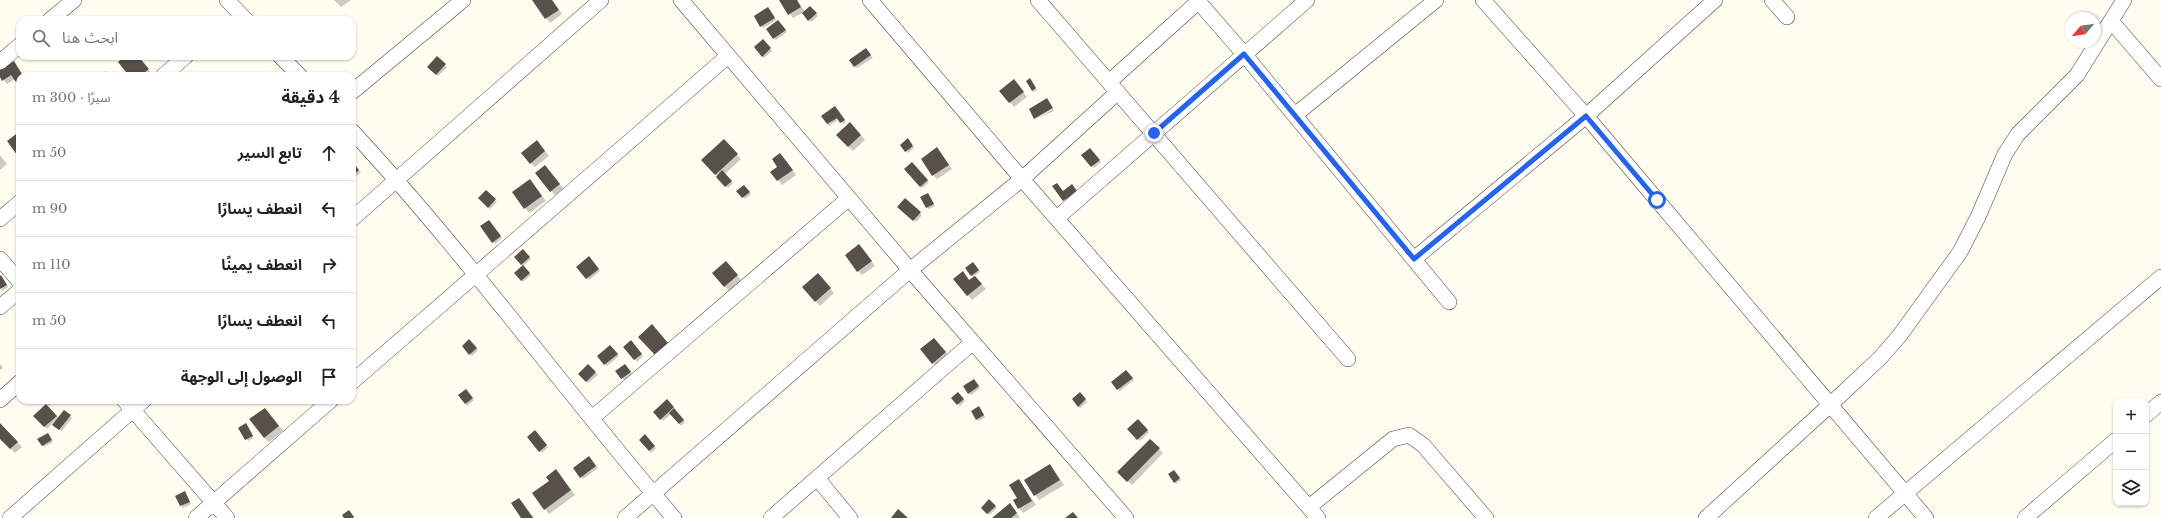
<!DOCTYPE html>
<html lang="ar">
<meta charset="utf-8">
<style>
:root{--surface:#fff;--page:#f6f6f6;--text:#222;--muted:#767676;--line:#e0e0e0}
body{margin:0;font-family:"Libre Baskerville","Noto Sans Arabic",serif;background:var(--page);color:var(--text);direction:rtl}
.controls{position:absolute;right:12px;bottom:12px;display:grid;overflow:hidden;border-radius:8px;box-shadow:0 1px 3px #0004}
.controls button{width:36px;height:36px;display:grid;place-items:center;padding:0;border:0;border-bottom:1px solid var(--line);background:var(--surface);color:var(--text);font:20px sans-serif}
.compass{position:absolute;left:2065px;top:12px;width:36px;height:36px;border-radius:50%;background:var(--surface);box-shadow:0 1px 3px #0004;rotate:241deg}
.stop{position:absolute;width:12px;height:12px;margin:-9px;border:3px solid #2563eb;border-radius:50%;background:#fff}
.stop.end{background:#2563eb;border-color:#fff;box-shadow:0 1px 4px #0008}
.list{margin:0;padding:0;list-style:none}
h2{display:flex;justify-content:space-between;align-items:center;height:52px;margin:0;padding:0 16px;font-size:17px}
h2 small{font-size:13px;font-weight:400;color:var(--muted)}
.list li{display:grid;grid-template-columns:26px 1fr auto;gap:12px;align-items:center;box-sizing:border-box;height:56px;padding:0 16px;border-top:1px solid var(--line)}
.list b{display:block;font-size:15px;white-space:nowrap}
.list em{font-size:13px;font-style:normal;color:var(--muted)}
.icon{flex:none;width:22px;height:22px;fill:none;stroke:currentColor;stroke-width:2;stroke-linecap:round;stroke-linejoin:round}
.map{position:relative;flex:none;width:2161px;height:518px;overflow:hidden;direction:ltr}
.search{position:absolute;background:var(--surface);box-shadow:0 1px 3px #0004;left:16px;top:16px;width:340px;height:44px;display:flex;align-items:center;gap:10px;box-sizing:border-box;padding:0 14px;border-radius:12px;color:var(--muted);font-size:15px}
.panel{position:absolute;background:var(--surface);box-shadow:0 1px 3px #0004;left:16px;top:72px;width:340px;height:332px;border-radius:12px;direction:rtl}
.map>svg:first-child{display:block}
.shadow{fill:#0003}
.building{fill:#57504b}
.lines{fill:none;stroke-linecap:round;stroke-linejoin:round}
.minor-casing{stroke:#424242;stroke-width:16}
.minor{stroke:#fff;stroke-width:15}
.route{stroke:#2563eb;stroke-width:5}
</style>
<div class="map">
<svg width="2161" height="518" viewBox="0 0 2161 518">
<rect width="100%" height="100%" fill="#fffdf0"/>
<path class="shadow" d="M334 0H351L341 7Z
M533 0H552L562 14 550 23Z
M780 0H797L805 12 810 7 818 16 811 22 802 13 793 18Z
M770 10 776 20 763 28 761 26Z
M322 16 326 20H317Z
M780 23 787 32 776 40 774 38Z
M763 41 772 51 764 58 755 48Z
M868 51 873 58 857 68 851 60Z
M126 56H137L152 74 149 76H131Z
M437 58 447 67 438 76 428 67Z
M14 62 24 76H20V85L15 79 7 84 0 75V71Z
M106 71 109 76H99Z
M1030 79 1037 90 1034 92 1032 90Z
M1018 85 1027 97 1014 107 1000 91Z
M837 109 846 122 843 124 839 119 829 126 827 124Z
M1053 109 1054 111 1036 119Z
M854 128 865 140 853 151 837 135Z
M910 142 914 148 908 153 901 145Z
M728 145 741 159 725 174 733 183 728 188 703 160Z
M541 146 549 156 535 167 531 163Z
M1091 151 1101 162 1094 168 1083 155Z
M941 153 952 169 937 179 933 175Z
M780 154 796 175 782 185 772 172 779 167Z
M0 155 7 164 0 170Z
M352 163 361 172 352 180Z
M912 164 929 182 922 188 906 169Z
M545 166 564 189 555 195 551 191Z
M530 180 546 201 529 213 513 192Z
M746 188 751 194 745 199 738 191Z
M486 191 497 202 490 209 479 198Z
M1063 192 1078 193 1066 202Z
M928 194 935 206 929 209 927 207Z
M905 200 922 215 916 222 899 206Z
M490 223 502 238 495 244 493 242Z
M859 245 875 266 862 275 858 271Z
M523 251 531 259 523 266 515 257Z
M589 258 600 271 589 280 578 267Z
M975 265 980 272 974 276 986 289 972 300 955 279 967 277 970 281 974 278 971 275Z
M523 266 531 275 523 282 515 273Z
M730 267 741 280 729 291 713 274Z
M0 277 3 279 8 287 2 291Z
M822 279 834 293 820 306 803 287Z
M934 339 950 357 937 367 933 363Z
M469 341 478 350 472 356 463 346Z
M632 343 643 356 637 362 624 347Z
M612 348 619 356 607 366 598 356Z
M0 364 3 368 0 370Z
M588 365 598 375 588 383 579 374Z
M627 367 632 374 624 380 617 371Z
M1128 373 1134 380 1120 391 1118 389Z
M976 382 980 388 971 395 969 393Z
M467 392 474 400 467 406 459 395Z
M958 394 965 401 960 406 953 398Z
M1080 394 1087 402 1080 408 1073 400Z
M44 400H56L49 406Z
M667 401 685 422 681 426 671 414 663 421 655 412Z
M46 405 59 419 70 416 72 418 62 431 56 427V420L47 429 35 416Z
M980 410 985 417 979 421 977 419Z
M269 413 283 431 269 442 264 438Z
M1138 420 1149 432 1140 441 1128 429Z
M0 424 22 447 15 453 0 438Z
M248 426 254 438 248 441 240 428Z
M537 433 548 447 542 453 528 437Z
M48 434 53 442 44 447 42 445Z
M645 436 656 448 651 453 640 440Z
M1150 440 1163 453 1132 485 1119 472Z
M591 459 598 468 583 479 581 477Z
M1050 465 1064 485 1039 500 1025 480Z
M556 471 575 495 549 514 533 493 550 481Z
M1176 473 1181 480 1176 484 1174 482Z
M1019 480 1036 505 1023 513 1019 508Z
M186 495 191 504 183 508 177 497Z
M519 499 523 503 534 518H522Z
M989 501 997 508 989 515 982 508Z
M1014 509 1020 518H994Z"/>
<path class="building" d="M532 0H552L559 10 545 19Z
M779 0H797L801 7 788 15Z
M810 6 817 13 808 21 802 13Z
M768 7 775 18 760 27 754 16Z
M778 20 786 30 773 39 766 29Z
M763 39 771 48 762 57 754 47Z
M866 48 871 55 854 67 849 60Z
M125 56H138L149 69 140 76H129L118 62Z
M437 56 446 64 436 75 427 67Z
M14 61 23 76H20V84L18 85 11 75 2 81 0 77V70Z
M1030 78 1036 88 1032 91 1026 81Z
M1014 79 1024 92 1009 103 999 91Z
M1047 98 1053 108 1034 119 1029 109Z
M835 106 845 120 840 123 837 118 827 124 821 116Z
M850 122 861 135 848 147 836 135Z
M20 131V159L7 141Z
M908 138 913 146 905 152 900 145Z
M724 139 738 154 715 175 701 160Z
M537 140 545 151 530 164 521 153Z
M937 147 949 165 932 176 921 159Z
M1090 148 1100 160 1091 167 1081 155Z
M780 153 793 170 777 181 770 172 777 167 772 159Z
M352 161 359 170 352 176Z
M912 162 928 180 920 187 904 169Z
M545 165 560 184 550 192 535 173Z
M722 170 732 181 725 187 716 177Z
M530 179 542 196 524 209 512 192Z
M1057 183 1063 191 1072 184 1077 191 1063 201 1052 186Z
M744 185 750 192 742 198 736 191Z
M486 190 496 199 488 208 478 198Z
M928 193 934 204 926 208 920 197Z
M905 198 921 212 913 221 897 207Z
M489 220 501 236 492 243 480 226Z
M859 244 872 261 857 272 845 255Z
M523 249 530 257 521 265 514 257Z
M589 256 599 269 586 279 576 267Z
M726 261 738 275 724 287 712 273Z
M973 262 979 270 971 276 965 268Z
M523 265 530 273 521 281 514 273Z
M963 271 969 280 975 276 982 284 967 296 953 279Z
M818 273 831 288 815 302 802 287Z
M1 275 7 285 0 289V276Z
M652 324 668 343 655 355 638 337Z
M934 338 946 352 932 364 920 349Z
M469 339 477 348 469 355 462 346Z
M631 340 642 354 634 360 623 347Z
M610 345 618 354 604 365 597 356Z
M588 364 596 372 586 382 578 374Z
M625 364 631 372 621 379 615 371Z
M1126 370 1133 378 1117 390 1111 382Z
M974 379 979 386 968 394 963 386Z
M466 389 473 398 465 404 458 395Z
M958 392 964 399 957 405 951 398Z
M1080 392 1086 399 1078 407 1072 399Z
M667 399 674 407 660 420 653 412Z
M46 404 57 416 44 427 33 416Z
M979 406 984 415 976 420 971 411Z
M265 408 279 426 264 438 249 419Z
M674 408 684 420 679 424 669 413Z
M64 410 71 415 59 430 52 425Z
M1138 419 1148 430 1137 440 1127 429Z
M0 423 18 442 10 449 0 439Z
M246 423 253 436 245 440 238 428Z
M535 430 547 445 539 452 527 437Z
M48 433 52 440 42 446 37 439Z
M645 434 655 446 649 451 639 440Z
M1150 439 1160 448 1127 482 1117 472Z
M589 456 596 466 580 478 573 468Z
M1050 464 1060 480 1034 496 1024 480Z
M556 469 571 490 544 510 532 493 549 481 546 477Z
M1174 470 1180 478 1174 483 1168 474Z
M1019 479 1032 501 1018 509 1013 500 1017 498 1009 485Z
M185 491 190 502 180 506 175 496Z
M519 498 533 518H521L511 503Z
M989 499 996 506 987 514 981 508Z
M1010 503 1017 513 1011 518H992Z
M898 509 908 518H891Z
M349 510 354 517 353 518H344L342 515Z
M1073 512 1078 518H1065Z"/>
<g class="lines">
<g class="minor-casing">
<path id="minor" d="M227 0 246 20
M681 0 910 270 1126 518
M870 0 1022 179 1318 518
M1038 0 1348 359
M1197 0 1244 54 1449 302
M1483 0 1586 116 1926 518
M1772 0 1787 17
M50 20 74 0
M2111 21 2161 79
M280 56 300 76
M0 62 20 45
M163 76 186 56
M1109 82 1200 0
M352 92 463 0
M1295 115 1436 0
M352 131C466 254 565 391 674 518
M1057 218 1307 0
M0 219 20 202
M352 219 601 0
M0 259 20 282
M1414 259 1586 116 1715 0
M0 307 20 290
M352 382 728 56
M0 400 20 382
M124 400 227 518
M2146 415 2161 402
M592 418 849 198
M817 478 850 518
M1309 507 1393 439 1409 435 1423 445 1486 518
M10 518 144 400
M196 518 331 400
M625 518 910 270 1022 179 1118 92
M771 518 973 342
M1706 518 1830 405 1881 357 1900 335 1960 252 1978 217 2005 154 2018 134 2077 75 2124 0
M1876 518 2161 277
M2025 518 2116 440"/>
</g>
<use href="#minor" class="minor"/>
</g>
<g class="lines">
<path class="route" d="M1154 133 1244 54 1414 259 1586 116 1657 200"/>
</g>
</svg>
<div class="controls">
<button>+</button>
<button>−</button>
<button><svg class="icon" aria-label="layers" viewBox="0 0 24 24"><path d="M12 4l9 5-9 5-9-5zM3 14l9 5 9-5"/></svg></button>
</div>
<svg class="compass" viewBox="-18 -18 36 36"><path d="M0-13l5 13h-10z" fill="#e53935"/><path d="M0 13l5-13h-10z" fill="#767676"/></svg>
<div class="stop" style="left:1657px;top:200px"></div>
<div class="stop end" style="left:1154px;top:133px"></div>
<div class="search"><svg class="icon" aria-label="search" viewBox="0 0 24 24"><circle cx="10" cy="10" r="6"/><path d="M15 15l6 6"/></svg>ابحث هنا</div>
<section class="panel">
<h2>4 دقيقة<small>سيرًا · 300 m</small></h2>
<ul class="list">
<li><svg class="icon" aria-label="ahead" viewBox="0 0 24 24"><path d="M12 20V5M6 11l6-6 6 6"/></svg><div><b>تابع السير</b></div><em>50 m</em></li>
<li><svg class="icon" aria-label="left" viewBox="0 0 24 24"><path d="M17 20v-9H6M10 6l-5 5 5 5"/></svg><div><b>انعطف يسارًا</b></div><em>90 m</em></li>
<li><svg class="icon" aria-label="right" viewBox="0 0 24 24"><path d="M7 20v-9h11M14 6l5 5-5 5"/></svg><div><b>انعطف يمينًا</b></div><em>110 m</em></li>
<li><svg class="icon" aria-label="left" viewBox="0 0 24 24"><path d="M17 20v-9H6M10 6l-5 5 5 5"/></svg><div><b>انعطف يسارًا</b></div><em>50 m</em></li>
<li><svg class="icon" aria-label="arrive" viewBox="0 0 24 24"><path d="M6 21V4h12l-3 4 3 4H6"/></svg><div><b>الوصول إلى الوجهة</b></div></li>
</ul>
</section>
</div>
